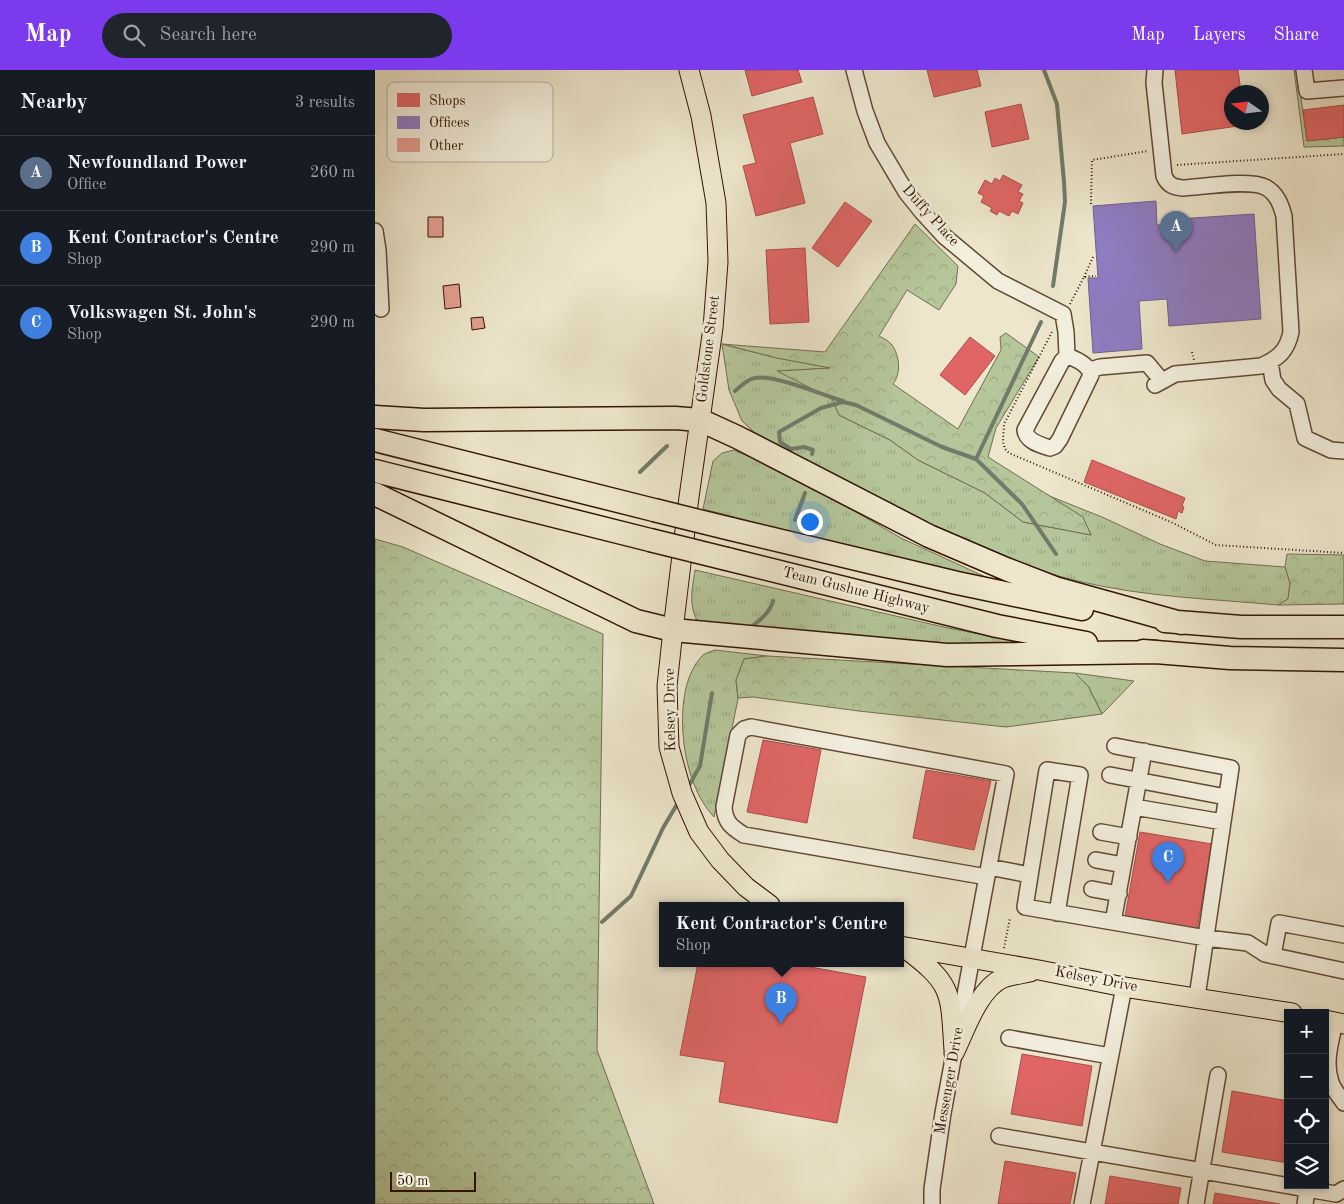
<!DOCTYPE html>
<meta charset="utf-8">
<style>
:root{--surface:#171b24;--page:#20242c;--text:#f1f3f6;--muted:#9ea1a6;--line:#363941;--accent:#7c3aed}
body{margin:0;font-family:"Old Standard TT",serif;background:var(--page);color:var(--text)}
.controls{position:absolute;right:15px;bottom:15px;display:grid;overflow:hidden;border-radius:0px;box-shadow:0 2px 8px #0003}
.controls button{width:45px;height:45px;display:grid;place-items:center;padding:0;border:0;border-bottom:1px solid var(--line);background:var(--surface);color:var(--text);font:25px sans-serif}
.compass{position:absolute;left:849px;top:15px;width:45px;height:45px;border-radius:50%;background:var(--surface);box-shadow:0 2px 8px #0003;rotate:284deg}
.scale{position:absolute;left:15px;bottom:12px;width:86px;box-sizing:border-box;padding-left:5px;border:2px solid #341403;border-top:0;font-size:14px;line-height:18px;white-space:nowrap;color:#341403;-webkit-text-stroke:4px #f3efde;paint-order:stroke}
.you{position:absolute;left:434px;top:451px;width:18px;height:18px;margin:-12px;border:4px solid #fff;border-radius:50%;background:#1a73e8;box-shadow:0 0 0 8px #1a73e833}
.badge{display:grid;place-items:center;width:32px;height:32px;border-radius:50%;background:var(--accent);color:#fff;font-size:16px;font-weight:700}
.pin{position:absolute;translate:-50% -41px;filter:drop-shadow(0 1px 2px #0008)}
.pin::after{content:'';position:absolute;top:26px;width:18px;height:15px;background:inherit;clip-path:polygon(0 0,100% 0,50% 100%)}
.popup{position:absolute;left:284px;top:832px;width:245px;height:65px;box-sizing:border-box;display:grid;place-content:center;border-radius:0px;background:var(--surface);filter:drop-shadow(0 1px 4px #0005);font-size:16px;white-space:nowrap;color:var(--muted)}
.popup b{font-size:19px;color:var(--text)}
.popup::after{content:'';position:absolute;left:50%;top:100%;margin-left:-10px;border:10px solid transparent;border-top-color:var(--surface)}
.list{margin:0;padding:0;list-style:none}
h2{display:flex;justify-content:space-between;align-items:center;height:65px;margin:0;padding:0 20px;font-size:21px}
h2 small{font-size:16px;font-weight:400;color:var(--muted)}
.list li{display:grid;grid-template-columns:32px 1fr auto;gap:15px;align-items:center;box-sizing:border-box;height:75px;padding:0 20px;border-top:1px solid var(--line)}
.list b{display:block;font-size:19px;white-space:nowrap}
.list p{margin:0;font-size:16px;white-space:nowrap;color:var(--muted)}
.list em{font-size:16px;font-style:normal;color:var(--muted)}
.icon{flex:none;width:28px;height:28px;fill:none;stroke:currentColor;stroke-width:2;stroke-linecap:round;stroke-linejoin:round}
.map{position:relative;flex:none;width:969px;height:1134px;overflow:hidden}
header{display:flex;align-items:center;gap:30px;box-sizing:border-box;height:70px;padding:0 25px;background:var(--accent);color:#fff}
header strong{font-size:24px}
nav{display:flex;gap:28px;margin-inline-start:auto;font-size:18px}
.search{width:350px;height:45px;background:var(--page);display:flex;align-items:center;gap:12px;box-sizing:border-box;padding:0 18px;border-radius:28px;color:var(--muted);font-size:19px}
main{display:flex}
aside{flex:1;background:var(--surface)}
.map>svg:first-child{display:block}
.grass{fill:url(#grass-tufts);stroke:#746d4e}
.forest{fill:url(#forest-crowns);stroke:#746d4e}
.shops{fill:#e06666;stroke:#ac4d48}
.offices{fill:#8e7cc3;stroke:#735d89}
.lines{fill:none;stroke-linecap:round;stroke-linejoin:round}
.stream{stroke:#717b6b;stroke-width:4}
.building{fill:#e39f90;stroke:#341403}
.minor-casing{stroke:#624835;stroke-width:18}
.major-casing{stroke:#341403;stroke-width:21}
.highway-casing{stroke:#341403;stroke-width:25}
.path{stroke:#341403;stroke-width:2;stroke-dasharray:1 2.5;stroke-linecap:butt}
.minor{stroke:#f3efde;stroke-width:15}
.major{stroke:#ede6cc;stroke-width:19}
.highway{stroke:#ede6cc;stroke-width:22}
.highway-bridge-casing{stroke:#341403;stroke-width:25;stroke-linecap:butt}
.highway-bridge{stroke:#ede6cc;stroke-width:22}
.labels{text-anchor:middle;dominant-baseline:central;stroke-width:5;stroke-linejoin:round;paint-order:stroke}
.street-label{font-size:15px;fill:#341403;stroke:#f3efde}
.key{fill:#f3efde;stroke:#baad9c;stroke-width:1}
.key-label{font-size:14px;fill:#341403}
</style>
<header>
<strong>Map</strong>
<div class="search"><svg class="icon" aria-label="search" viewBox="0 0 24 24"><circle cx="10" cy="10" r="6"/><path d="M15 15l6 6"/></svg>Search here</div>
<nav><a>Map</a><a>Layers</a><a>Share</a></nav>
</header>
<main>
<aside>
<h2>Nearby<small>3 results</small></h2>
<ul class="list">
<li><span class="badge" style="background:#5c6f8a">A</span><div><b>Newfoundland Power</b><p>Office</p></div><em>260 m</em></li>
<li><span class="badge" style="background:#3f7fe0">B</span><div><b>Kent Contractor's Centre</b><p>Shop</p></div><em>290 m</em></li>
<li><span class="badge" style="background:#3f7fe0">C</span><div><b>Volkswagen St. John's</b><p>Shop</p></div><em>290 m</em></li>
</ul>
</aside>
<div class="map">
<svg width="969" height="1134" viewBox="0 0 969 1134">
<defs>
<pattern id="grass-tufts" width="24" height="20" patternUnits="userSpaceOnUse" patternTransform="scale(1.25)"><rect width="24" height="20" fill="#b4c69a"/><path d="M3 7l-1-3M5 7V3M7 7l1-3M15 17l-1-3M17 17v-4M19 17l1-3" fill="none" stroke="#9ba983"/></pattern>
<pattern id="forest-crowns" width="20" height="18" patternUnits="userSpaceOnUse" patternTransform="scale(1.25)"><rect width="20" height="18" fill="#b4c69a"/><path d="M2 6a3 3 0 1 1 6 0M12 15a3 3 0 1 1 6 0" fill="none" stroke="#9ba983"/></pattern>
</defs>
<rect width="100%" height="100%" fill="#ede6cc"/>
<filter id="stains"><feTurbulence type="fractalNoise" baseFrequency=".004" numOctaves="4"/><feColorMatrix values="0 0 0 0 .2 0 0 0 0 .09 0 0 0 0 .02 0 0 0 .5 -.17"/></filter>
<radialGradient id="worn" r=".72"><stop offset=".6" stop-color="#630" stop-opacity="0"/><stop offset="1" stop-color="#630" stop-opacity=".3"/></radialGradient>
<path class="grass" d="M919 0H922L932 71 969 67V76L929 77Z
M347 274 402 288 458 298 403 301 458 329 464 345 515 370 543 390 610 423 648 452 716 465 707 447 667 423 727 447 785 474 830 491 910 497 915 513 913 530 903 535C837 529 771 527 707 512 589 485 487 418 380 363L367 351 354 320Z
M359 380 378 388 481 442 526 468 615 509 440 468 328 439 338 391 347 383Z
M320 500 573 558 694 581 624 579 324 554C313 536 317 520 320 500Z
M340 580 392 586 369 589 361 610 363 629 339 747C330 737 324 727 319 714 305 680 300 616 326 587 329 583 335 582 340 580Z
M700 603 759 611 727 644 713 616Z"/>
<path class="forest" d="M540 154 583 196 581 214 564 240 532 220 504 266C508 268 514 271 517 275 525 286 526 304 518 314L583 359 626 280 625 267 631 263 664 287 621 358 613 387 708 447 716 465 648 452 610 423 543 390 515 370 464 345 457 329 402 301 455 298 402 288 347 274 450 282Z
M0 469 28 477 228 564 222 980 279 1134H0Z
M912 484 969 485V534L903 535 913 529 915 513 910 497Z
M392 586 700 603 713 616 727 644 631 657 484 641 378 627 363 628 361 610 369 589Z"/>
<path class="shops" d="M370 0H423L427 12 377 26Z
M552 0H602L606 16 559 27Z
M800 0H863L866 22H856V52H870V55L807 64Z
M438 27 448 64 415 73 430 133 381 146 368 96 381 93 368 45Z
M646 34 654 69 617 77 610 42Z
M969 35V67L932 71 928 40Z
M628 105 647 115 643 122 648 124 644 131 648 133 643 144 637 141 634 146 624 141 622 145 615 141 617 138 606 132 609 126 603 123 610 110 617 114 620 108 625 111Z
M470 132 497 151 463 197 437 178Z
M430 178 434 252 395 254 391 180Z
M595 267 620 286 590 325 565 305Z
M717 390 810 428 807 436 809 437 807 443 803 441 801 449 709 412Z
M388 670 446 680 432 753 372 742Z
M551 700 616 711 599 780 538 768Z
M765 762 837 774 821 865 749 852Z
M323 893H413L491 907 462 1053 344 1032 350 992 305 985Z
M647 984 717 996 707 1056 636 1044Z
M857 1021 913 1031V1093L847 1082Z
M630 1091 701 1103 695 1134H623Z
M735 1106 806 1118 803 1134H730Z
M840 1123 905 1134H838Z"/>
<path class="offices" d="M781 131 782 155H787V150L879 144 886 249 794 256 792 229 764 231 767 279 718 283 713 208H723L718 136Z"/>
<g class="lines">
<path class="stream" d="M669 0 682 34 689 112 690 132 678 216
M666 252 601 389 647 434 681 484
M360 321C366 316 372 309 380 308 398 304 448 325 468 331
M437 384 438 380 429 377 416 379 405 372 404 362 446 338 468 332 481 335 567 377 601 389
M265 402 292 376
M420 450 430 423
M375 558C384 551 395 543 398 531
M313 717 325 696 337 623
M227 852 256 826 288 758 304 731"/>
</g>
<path class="building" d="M53 147H68V167H53Z
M84 214 86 237 70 239 68 216Z
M108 247 110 258 97 260 96 248Z"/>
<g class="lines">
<g class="minor-casing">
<path id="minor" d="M479 0 490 41 502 73 531 122 547 142 569 166 623 211 688 244 691 262 692 286 687 291 650 360C651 371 665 375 675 378L680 376 685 369 716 305C714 295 701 289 692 286
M929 0 932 21 969 18
M0 161 3 180 6 239
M895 292 898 310 904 319 922 334 930 368 956 380 969 381
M715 300 725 297 772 293 787 311
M780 315 800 304 886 296C904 288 912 281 916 262L909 146C906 135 902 123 890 117 874 109 827 117 808 118 798 117 793 115 789 106L779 13 780 0
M740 676 856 698 822 927
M735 705 851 727
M759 737 848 752
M726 762 754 767
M721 790 748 795
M614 797 655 805
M717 819 744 824
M682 843 705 705 672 700 650 837 831 868 873 873 890 884 969 901
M738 852 769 681
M898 886 904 853 969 865
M960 952C956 971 949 993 956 1012 958 1019 965 1027 969 1033
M634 968 735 986
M624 1066 961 1124 969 1119
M557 1134V1119L568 1043 631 704 376 657 369 659 363 665 349 737C350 752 356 757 369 765L612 807
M707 1134 749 917
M821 1134 843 1005
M930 1134 933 1115"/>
</g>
<g class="major-casing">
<path id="major" d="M314 0 326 46 341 133 343 192 338 258 314 427 298 560 292 616 294 677 307 723 324 762 345 790 371 817 395 835
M525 876 664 900 749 917 917 943
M531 879C579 915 575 923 579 980
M950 950 969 954
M579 983C590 961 603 919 628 908 636 905 646 904 655 902"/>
</g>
<g class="highway-casing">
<path id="highway" d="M0 347 49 350 300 348 325 350 362 367 554 466 631 499 680 518 806 553
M0 370 279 440
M0 401 275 470
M0 424 261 551 298 560 572 585 782 582
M356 459 582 513 707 539
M352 489 622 556 711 573
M790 551 866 557H969
M768 581 855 588 969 590"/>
</g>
<path class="path" d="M802 95 969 84
M716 134 717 90 773 81
M709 207 719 185
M695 234 709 207 721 206
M677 262 629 354 628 372 630 379 634 383 798 453 841 475 969 483
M817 282 819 290
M629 878 635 848"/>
<use href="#minor" class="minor"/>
<use href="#major" class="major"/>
<use href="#highway" class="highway"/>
<g class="highway-bridge-casing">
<path id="highway-bridge" d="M279 440 356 459
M275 470 352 489"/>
</g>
<use href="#highway-bridge" class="highway-bridge"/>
</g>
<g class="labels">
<g class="street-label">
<text transform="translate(555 146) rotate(48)">Duffy Place</text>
<text transform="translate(334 279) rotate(-83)">Goldstone Street</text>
<text transform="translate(481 521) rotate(14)">Team Gushue Highway</text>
<text transform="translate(296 640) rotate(-91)">Kelsey Drive</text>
<text transform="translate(721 910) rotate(11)">Kelsey Drive</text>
<text transform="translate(575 1011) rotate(-80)">Messenger Drive</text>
</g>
</g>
<rect x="12" y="12" width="166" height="80" rx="8" class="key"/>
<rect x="22" y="23" width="23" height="14" fill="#e06666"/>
<rect x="22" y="46" width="23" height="13" fill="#8e7cc3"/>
<rect x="22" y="68" width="23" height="14" fill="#e39f90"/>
<g class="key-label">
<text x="54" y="35">Shops</text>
<text x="54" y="57">Offices</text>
<text x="54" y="80">Other</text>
</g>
<rect width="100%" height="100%" filter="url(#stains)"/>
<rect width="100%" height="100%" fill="url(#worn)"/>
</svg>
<div class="controls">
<button>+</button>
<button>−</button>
<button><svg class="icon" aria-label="locate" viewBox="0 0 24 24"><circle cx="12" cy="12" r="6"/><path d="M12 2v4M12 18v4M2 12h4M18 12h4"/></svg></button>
<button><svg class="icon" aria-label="layers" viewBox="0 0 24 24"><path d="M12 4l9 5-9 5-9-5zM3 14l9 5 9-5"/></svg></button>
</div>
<svg class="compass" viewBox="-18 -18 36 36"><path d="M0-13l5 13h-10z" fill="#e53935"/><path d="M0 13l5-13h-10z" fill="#9ea1a6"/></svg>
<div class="scale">50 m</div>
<div class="you"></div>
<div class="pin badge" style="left:801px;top:182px;background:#5c6f8a">A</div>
<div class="pin badge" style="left:406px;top:954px;background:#3f7fe0">B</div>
<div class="popup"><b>Kent Contractor's Centre</b>Shop</div>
<div class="pin badge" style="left:793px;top:813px;background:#3f7fe0">C</div>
</div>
</main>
